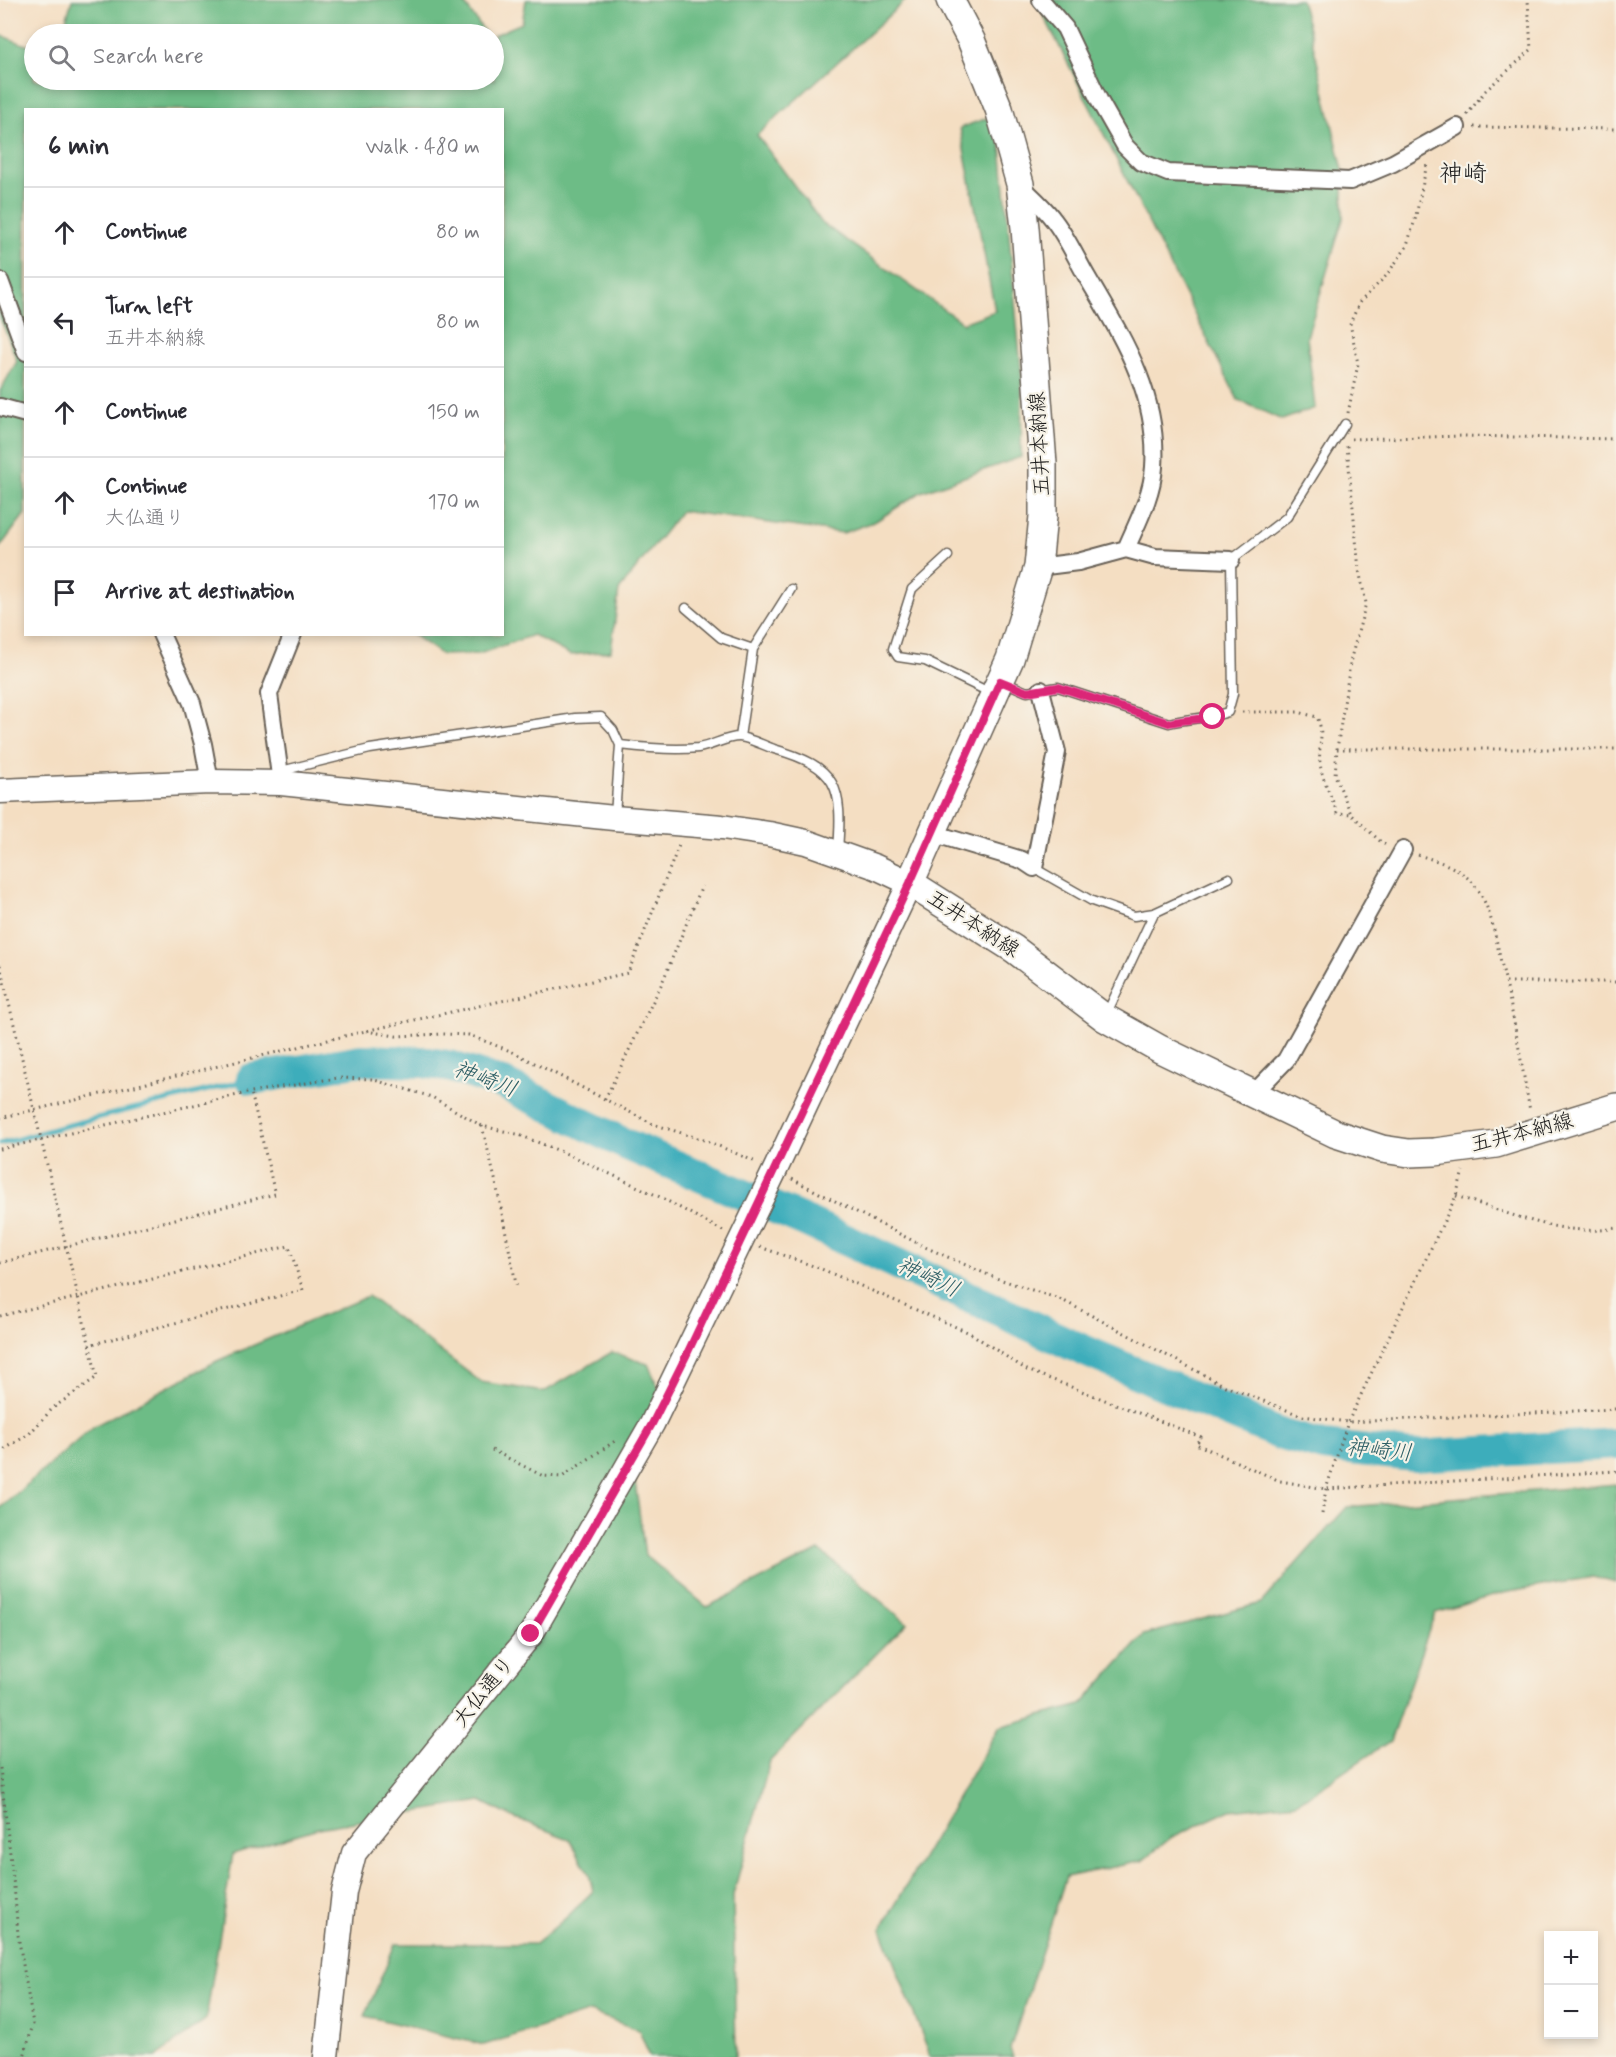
<!DOCTYPE html>
<meta charset="utf-8">
<style>
:root{--surface:#fff;--page:#f7f7f7;--text:#2b2b33;--muted:#7c7c81;--line:#e1e1e2}
body{margin:0;font-family:Mynerve,"Klee One",sans-serif;background:var(--page);color:var(--text)}
.controls{position:absolute;right:18px;bottom:18px;display:grid;overflow:hidden;border-radius:0px;box-shadow:0 3px 9px #0003}
.controls button{width:54px;height:54px;display:grid;place-items:center;padding:0;border:0;border-bottom:2px solid var(--line);background:var(--surface);color:var(--text);font:30px sans-serif}
.stop{position:absolute;width:18px;height:18px;margin:-14px;border:4px solid #db2777;border-radius:50%;background:#fff}
.stop.end{background:#db2777;border-color:#fff;box-shadow:0 2px 6px #0008}
.list{margin:0;padding:0;list-style:none}
h2{display:flex;justify-content:space-between;align-items:center;height:78px;margin:0;padding:0 24px;font-size:26px}
h2 small{font-size:20px;font-weight:400;color:var(--muted)}
.list li{display:grid;grid-template-columns:39px 1fr auto;gap:18px;align-items:center;box-sizing:border-box;height:90px;padding:0 24px;border-top:2px solid var(--line)}
.list b{display:block;font-size:22px;white-space:nowrap}
.list p{margin:0;font-size:20px;white-space:nowrap;color:var(--muted)}
.list em{font-size:20px;font-style:normal;color:var(--muted)}
.icon{flex:none;width:33px;height:33px;fill:none;stroke:currentColor;stroke-width:2;stroke-linecap:round;stroke-linejoin:round}
.map{position:relative;flex:none;width:1616px;height:2057px;overflow:hidden}
.search{position:absolute;background:var(--surface);box-shadow:0 3px 9px #0003;left:24px;top:24px;width:480px;height:66px;display:flex;align-items:center;gap:15px;box-sizing:border-box;padding:0 21px;border-radius:33px;color:var(--muted);font-size:22px}
.panel{position:absolute;background:var(--surface);box-shadow:0 3px 9px #0003;left:24px;top:108px;width:480px;height:528px;border-radius:0px}
.map>svg:first-child{display:block}
.forest{fill:#6dbc86;stroke:#446c51;stroke-width:1.5}
.lines{fill:none;stroke-linecap:round;stroke-linejoin:round}
.stream{stroke:#3eadbb;stroke-width:5}
.river{stroke:#3eadbb;stroke-width:32}
.lane-casing{stroke:#686056;stroke-width:11}
.street-casing{stroke:#686056;stroke-width:20}
.secondary-casing{stroke:#686056;stroke-width:27}
.primary-casing{stroke:#686056;stroke-width:30}
.path{stroke:#686056;stroke-width:3;stroke-dasharray:1.5 4.5;stroke-linecap:butt}
.lane{stroke:#fff;stroke-width:8}
.street{stroke:#fff;stroke-width:16}
.secondary{stroke:#fff;stroke-width:24}
.primary{stroke:#fff;stroke-width:27}
.route{stroke:#db2777;stroke-width:8}
.labels{text-anchor:middle;dominant-baseline:central;stroke-width:4.5;stroke-linejoin:round;paint-order:stroke}
.street-label{font-size:21px;fill:#1c1c1c;stroke:#f7f3e8}
.water-label{font-size:22px;font-style:italic;fill:#2b5d64;stroke:#f7f3e8}
.quarter-label{font-size:24px;fill:#1c1c1c;stroke:#f7f3e8}
</style>
<div class="map">
<svg width="1616" height="2057" viewBox="0 0 1616 2057">
<rect width="100%" height="100%" fill="#f7f3e8"/>
<filter id="ink" filterUnits="userSpaceOnUse"><feTurbulence type="fractalNoise" baseFrequency=".0167" numOctaves="2"/><feDisplacementMap in="SourceGraphic" scale="12" xChannelSelector="R" yChannelSelector="G"/><feConvolveMatrix kernelMatrix="1 2 1 2 8 2 1 2 1" color-interpolation-filters="sRGB"/></filter>
<filter id="wash" filterUnits="userSpaceOnUse"><feTurbulence type="fractalNoise" baseFrequency=".008" numOctaves="4" result="noise"/><feDisplacementMap in="SourceGraphic" scale="24" xChannelSelector="R" yChannelSelector="G"/><feGaussianBlur stdDeviation="1.35" result="paint"/><feColorMatrix in="noise" values="0 0 0 0 0 0 0 0 0 0 0 0 0 0 0 0 0 1.4 0 .05"/><feComposite in="paint" operator="in"/></filter>
<g filter="url(#wash)">
<rect width="100%" height="100%" fill="#f4dec2"/>
<path class="forest" d="M72 0H462L486 34H62Z
M526 0H906L757 135 822 223 963 323 995 311 960 128 987 118 1001 145 1022 380 1021 457 921 492 876 521 843 533 681 511 619 590 611 651 570 655 533 635 479 654 442 655 413 635 502 634V110H26L25 514 0 547V391L17 361 0 317V35L34 48V80H494V35L522 23Z
M1036 0H1301L1312 40 1343 170V219L1307 337 1315 408 1282 420 1238 400Z
M368 1296 481 1382 544 1392 612 1352 648 1364 661 1393 632 1460 645 1555 707 1607 819 1550 907 1623 770 1761 733 1895 736 2057H650L639 2030 590 2012 484 2045 365 2016 395 1944H535L568 1916 593 1891 589 1874 569 1839 510 1816 481 1801 318 1828 233 1854 206 2019 156 2057H0V1508L94 1426 217 1361Z
M1616 1484V1583L1593 1577 1503 1593 1435 1613 1390 1741 1297 1803 1230 1810 1172 1837 1142 1861 1066 1877 1010 2049 1013 2057H929L928 2050 881 1929 999 1727 1081 1705 1144 1635 1261 1603 1347 1507Z"/>
<g class="lines">
<path class="stream" d="M0 1144 61 1127 252 1079"/>
<path class="river" d="M252 1079 361 1060 422 1062 449 1066 504 1084 625 1144 803 1220 1083 1350 1282 1435 1324 1446 1414 1456 1616 1444"/>
</g>
</g>
<g filter="url(#ink)">
<g class="lines">
<g class="lane-casing">
<path id="lane" d="M948 556 912 589 893 649 898 657 925 661 991 693
M686 608 721 638 753 649
M1004 682 1027 692 1058 687 1169 723C1189 718 1208 719 1228 712L1233 694 1231 560 1287 517 1345 424
M740 737 753 649 791 589
M620 745C645 748 673 751 698 748 712 746 726 737 739 737 747 737 765 746 774 749 838 767 843 787 838 850
M281 771 370 749 575 718 601 717 613 730 620 745 615 815
M1034 868 1092 901 1134 916 1154 913 1229 878
M1106 1015 1154 913"/>
</g>
<g class="street-casing">
<path id="street" d="M1041 0 1065 28 1100 102 1125 146 1141 162 1168 173 1350 181 1393 163 1457 127
M1020 185C1031 196 1043 206 1052 218 1066 235 1076 258 1087 277 1122 337 1159 394 1154 467 1152 496 1137 523 1126 549L1078 562 1038 567
M0 281 26 352
M0 407 26 414
M1126 549 1155 557 1231 560
M161 634 192 703 203 744 210 782
M281 783 269 694 293 634
M932 833 1022 860 1034 868 1057 752 1041 690
M1253 1094 1286 1060 1403 850"/>
</g>
<g class="secondary-casing">
<path id="secondary" d="M0 791 210 782 281 783 614 818 722 827 769 834 806 842 876 867 910 883 775 1170 652 1424 531 1634 354 1853 344 1892 326 2057"/>
</g>
<g class="primary-casing">
<path id="primary" d="M950 0 971 40 999 109 1020 184 1025 228 1043 464V516L1038 567 1010 659 910 883 1014 949 1105 1018 1160 1049 1336 1134 1382 1149 1409 1153 1435 1152 1496 1144 1616 1107"/>
</g>
<path class="path" d="M1467 115 1485 91 1531 50 1528 0
M1474 127 1616 129
M1348 413 1358 364 1350 323 1360 302 1386 276 1406 248 1415 220 1427 164
M1351 439 1464 436 1616 439
M1347 446 1359 570 1366 603 1351 658 1337 749 1335 775 1351 814 1382 843 1386 845
M1242 712H1298L1317 717C1325 735 1318 744 1320 763 1322 780 1332 797 1337 813L1351 814
M1337 749H1616
M1418 855C1438 861 1456 866 1471 881 1490 901 1495 935 1501 962 1513 1011 1521 1061 1530 1111
M0 965 97 1377 53 1408 29 1434 0 1452
M1506 982H1616
M366 1031 396 1036 443 1034 469 1035 513 1052 653 1124 707 1141 756 1162
M605 1099 662 983 702 886
M0 1118 374 1029 628 973 680 843
M482 1126 496 1183 517 1289
M0 1149 251 1092 337 1078 371 1079 432 1097 482 1126 517 1134 567 1154 660 1197 723 1231
M792 1179 925 1247 993 1277 1062 1300 1225 1386 1302 1416 1348 1422 1616 1409
M1456 1196C1506 1212 1563 1238 1616 1228
M760 1247 819 1268 970 1333 1027 1370 1201 1437 1196 1444 1280 1481 1326 1489 1616 1471
M0 1263 275 1194 251 1092
M0 1316 289 1246 303 1290 89 1345
M492 1450 543 1476 562 1477 618 1439
M1322 1514 1326 1489 1348 1422 1456 1196 1463 1171
M0 1768 15 1896 18 1935 33 2024 24 2057"/>
<use href="#lane" class="lane"/>
<use href="#street" class="street"/>
<use href="#secondary" class="secondary"/>
<use href="#primary" class="primary"/>
</g>
</g>
<g class="lines" filter="url(#ink)">
<path class="route" d="M531 1634 652 1424 686 1356 910 883 1000 681 1027 692 1058 687 1169 723C1184 719 1197 720 1213 717"/>
</g>
<g class="labels">
<g class="street-label">
<text transform="translate(1040 444) rotate(-93)">五井本納線</text>
<text transform="translate(973 924) rotate(33)">五井本納線</text>
<text transform="translate(1522 1133) rotate(-14)">五井本納線</text>
<text transform="translate(484 1692) rotate(-51)">大仏通り</text>
</g>
<g class="water-label">
<text transform="translate(485 1080) rotate(20)">神崎川</text>
<text transform="translate(928 1278) rotate(25)">神崎川</text>
<text transform="translate(1379 1451) rotate(5)">神崎川</text>
</g>
<g class="quarter-label">
<text x="1463" y="174">神崎</text>
</g>
</g>
</svg>
<div class="controls">
<button>+</button>
<button>−</button>
</div>
<div class="stop" style="left:1213px;top:717px"></div>
<div class="stop end" style="left:531px;top:1634px"></div>
<div class="search"><svg class="icon" aria-label="search" viewBox="0 0 24 24"><circle cx="10" cy="10" r="6"/><path d="M15 15l6 6"/></svg>Search here</div>
<section class="panel">
<h2>6 min<small>Walk · 480 m</small></h2>
<ul class="list">
<li><svg class="icon" aria-label="ahead" viewBox="0 0 24 24"><path d="M12 20V5M6 11l6-6 6 6"/></svg><div><b>Continue</b></div><em>80 m</em></li>
<li><svg class="icon" aria-label="left" viewBox="0 0 24 24"><path d="M17 20v-9H6M10 6l-5 5 5 5"/></svg><div><b>Turn left</b><p>五井本納線</p></div><em>80 m</em></li>
<li><svg class="icon" aria-label="ahead" viewBox="0 0 24 24"><path d="M12 20V5M6 11l6-6 6 6"/></svg><div><b>Continue</b></div><em>150 m</em></li>
<li><svg class="icon" aria-label="ahead" viewBox="0 0 24 24"><path d="M12 20V5M6 11l6-6 6 6"/></svg><div><b>Continue</b><p>大仏通り</p></div><em>170 m</em></li>
<li><svg class="icon" aria-label="arrive" viewBox="0 0 24 24"><path d="M6 21V4h12l-3 4 3 4H6"/></svg><div><b>Arrive at destination</b></div></li>
</ul>
</section>
</div>
